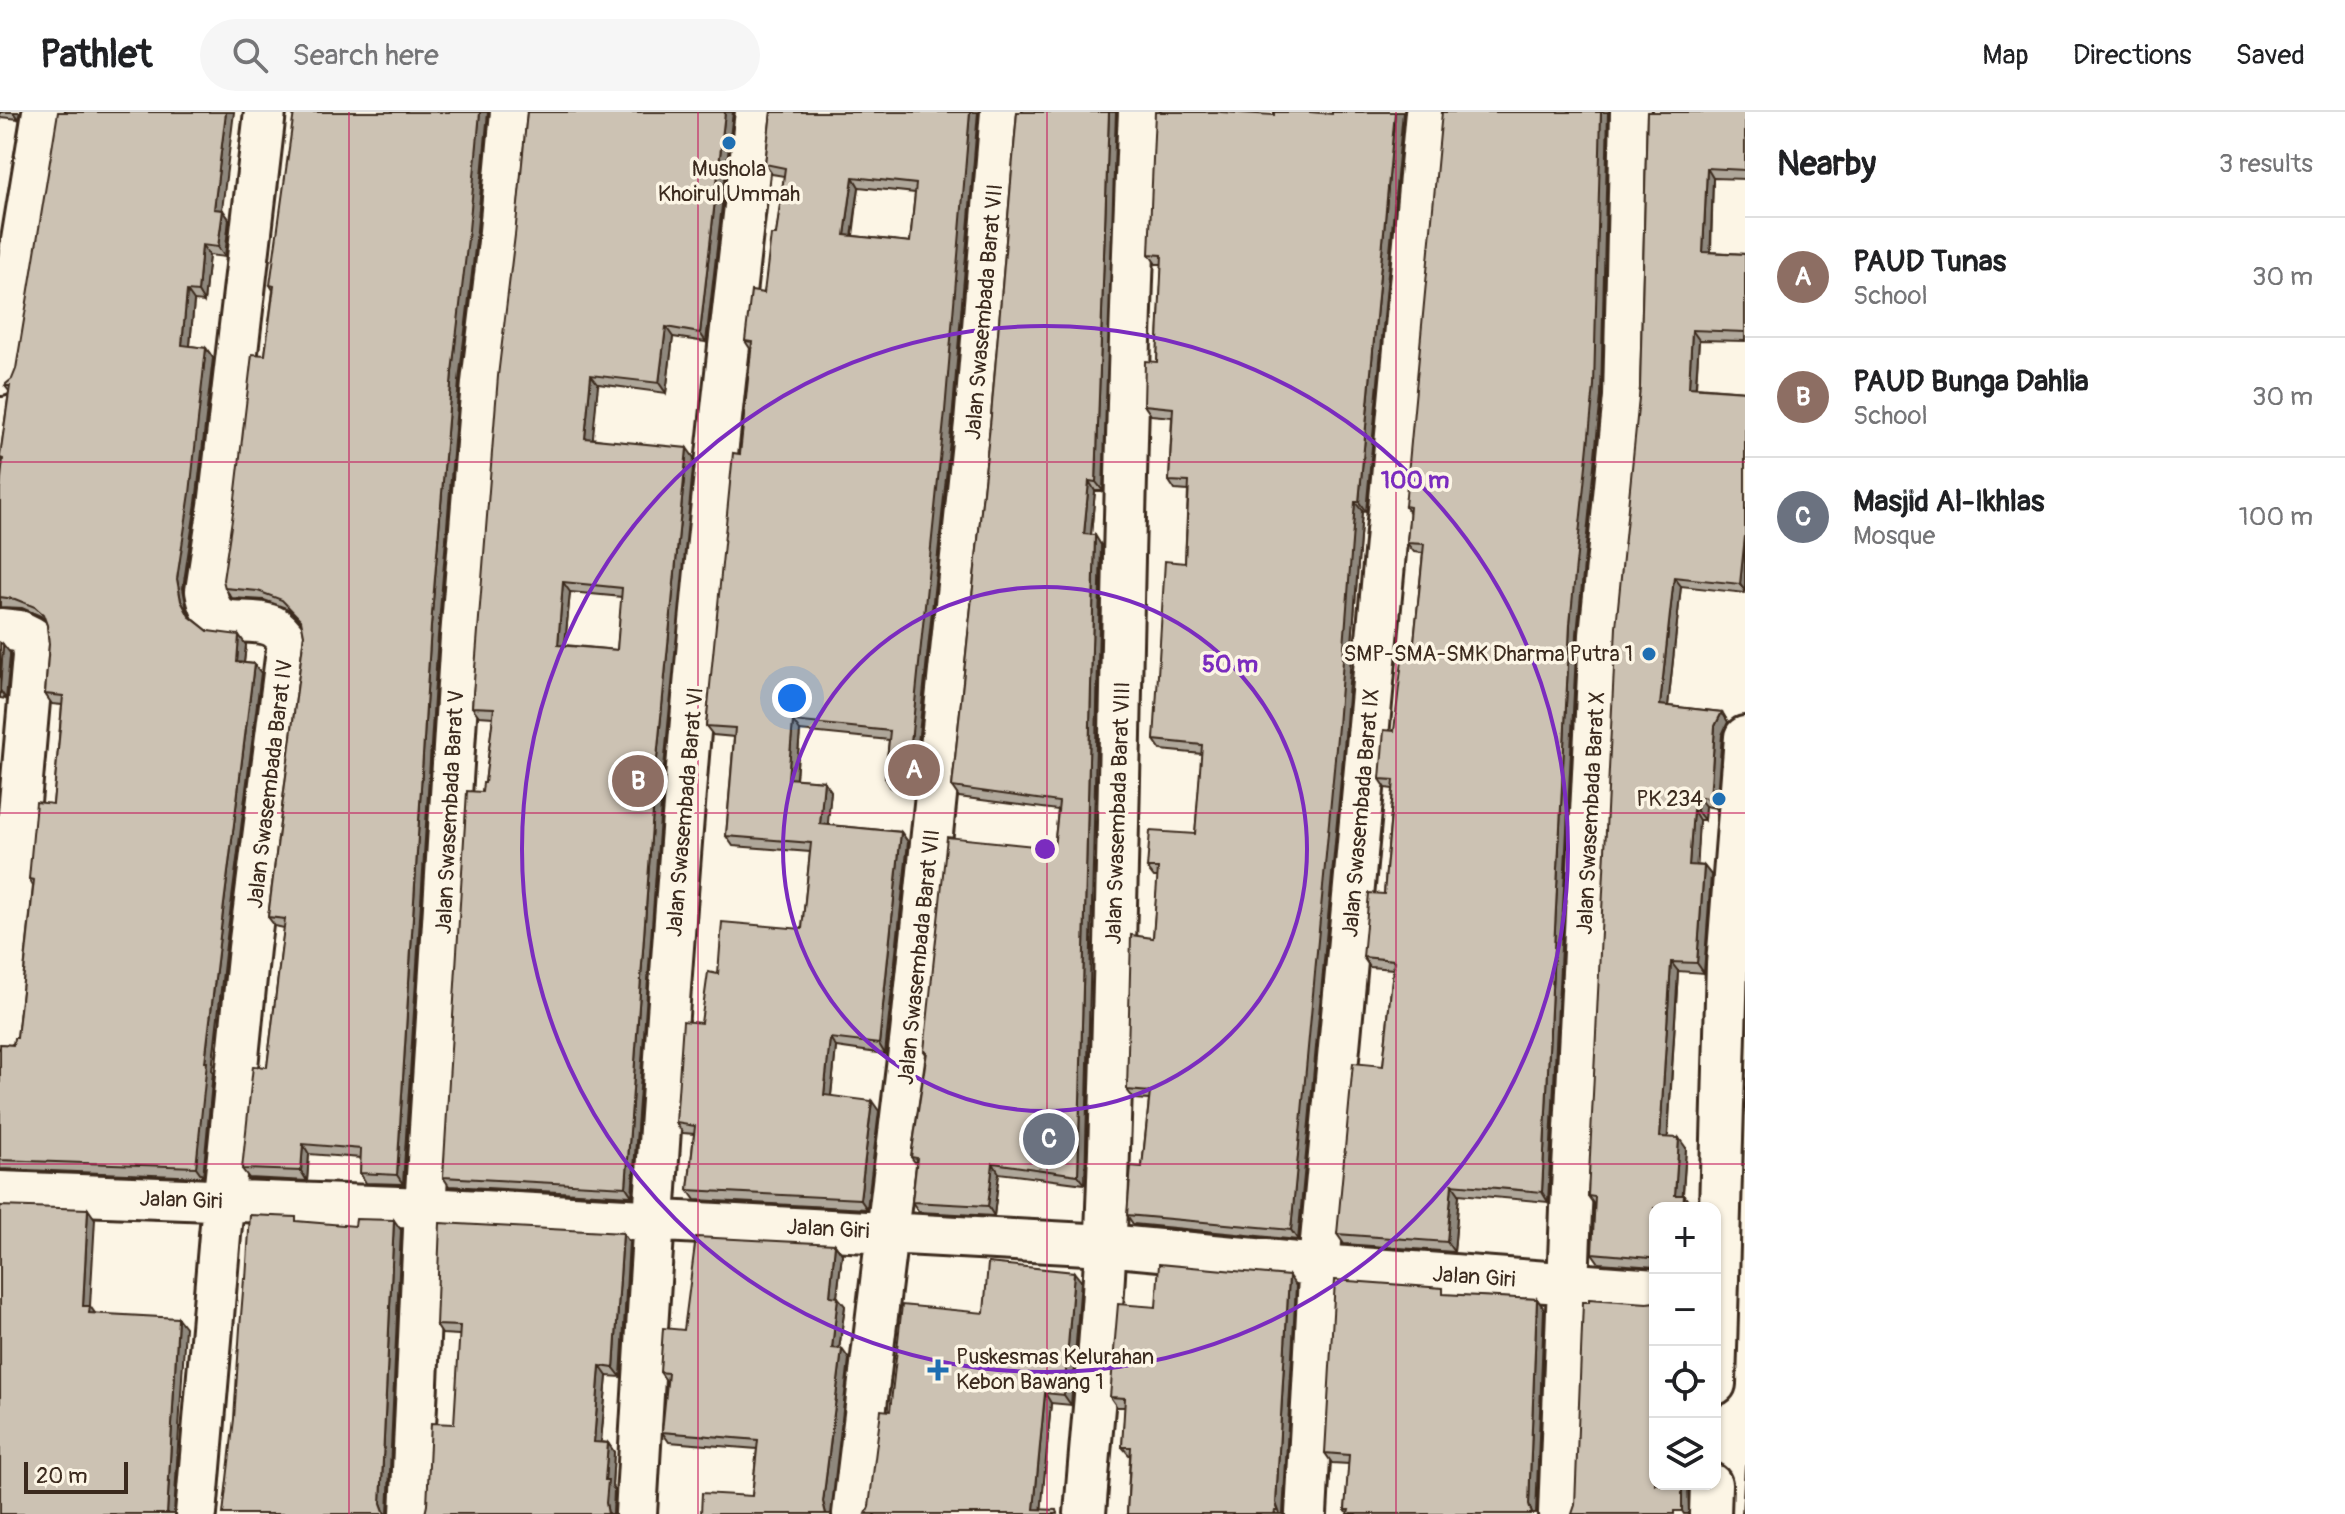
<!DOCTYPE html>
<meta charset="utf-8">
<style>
:root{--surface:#fff;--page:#f6f6f6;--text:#202124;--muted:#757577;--line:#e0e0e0;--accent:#db2777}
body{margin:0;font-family:Pangolin,sans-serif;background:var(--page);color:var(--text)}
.controls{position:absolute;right:24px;bottom:24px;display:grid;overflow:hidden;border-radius:16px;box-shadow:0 2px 6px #0004}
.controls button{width:72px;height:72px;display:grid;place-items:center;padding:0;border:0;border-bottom:2px solid var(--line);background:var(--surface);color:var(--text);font:40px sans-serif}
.scale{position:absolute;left:24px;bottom:20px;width:104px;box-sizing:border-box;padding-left:8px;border:4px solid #3b2a1e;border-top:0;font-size:22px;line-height:28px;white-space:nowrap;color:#3b2a1e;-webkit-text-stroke:6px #fcf5e5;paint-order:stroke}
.you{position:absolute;left:792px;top:586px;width:28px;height:28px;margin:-20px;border:6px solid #fff;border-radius:50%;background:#1a73e8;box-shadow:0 0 0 12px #1a73e833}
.badge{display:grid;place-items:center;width:52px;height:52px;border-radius:50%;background:var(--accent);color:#fff;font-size:26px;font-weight:700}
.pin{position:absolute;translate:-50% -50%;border:4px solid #fff;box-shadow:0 2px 8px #0006}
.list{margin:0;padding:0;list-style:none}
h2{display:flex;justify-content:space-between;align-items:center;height:104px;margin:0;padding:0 32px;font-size:34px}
h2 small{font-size:26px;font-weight:400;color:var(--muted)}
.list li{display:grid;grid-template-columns:52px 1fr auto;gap:24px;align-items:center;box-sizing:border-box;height:120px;padding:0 32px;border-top:2px solid var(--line)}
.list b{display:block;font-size:30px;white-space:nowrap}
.list p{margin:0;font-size:26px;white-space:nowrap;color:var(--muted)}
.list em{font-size:26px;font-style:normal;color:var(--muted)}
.icon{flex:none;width:44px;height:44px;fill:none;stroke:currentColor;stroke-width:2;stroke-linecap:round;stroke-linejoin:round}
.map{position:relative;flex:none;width:1745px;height:1402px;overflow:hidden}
header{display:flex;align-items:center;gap:48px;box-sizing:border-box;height:112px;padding:0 40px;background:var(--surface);border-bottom:2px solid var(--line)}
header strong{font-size:38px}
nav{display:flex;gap:44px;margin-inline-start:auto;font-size:28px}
.search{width:560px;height:72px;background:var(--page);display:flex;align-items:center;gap:20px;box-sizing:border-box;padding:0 28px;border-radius:44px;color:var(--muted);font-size:30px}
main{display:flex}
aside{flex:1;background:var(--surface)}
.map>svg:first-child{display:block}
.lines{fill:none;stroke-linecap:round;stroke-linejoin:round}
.minor-casing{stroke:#3b2a1e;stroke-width:46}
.minor{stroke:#fcf5e5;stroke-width:40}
.wall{fill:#afa79a;stroke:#3b2a1e;stroke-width:2;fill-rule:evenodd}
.shaded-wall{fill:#8f887d;stroke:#3b2a1e;stroke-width:2}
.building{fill:#ccc2b3;stroke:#3b2a1e;stroke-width:2;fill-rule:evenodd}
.grid{fill:none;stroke:#c2185b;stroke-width:2;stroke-opacity:0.55}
.ring{fill:none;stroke:#7b2cbf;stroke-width:4}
.poi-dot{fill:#1f6fb2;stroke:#fcf5e5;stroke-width:3}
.labels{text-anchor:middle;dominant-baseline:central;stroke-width:7;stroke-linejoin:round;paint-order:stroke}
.poi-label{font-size:22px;fill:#3b2a1e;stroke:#fcf5e5;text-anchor:end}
.street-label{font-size:22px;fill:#3b2a1e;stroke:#fcf5e5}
.centre{fill:#7b2cbf;stroke:#fcf5e5;stroke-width:4}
.ring-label{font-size:24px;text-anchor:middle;font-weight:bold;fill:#7b2cbf;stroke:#fcf5e5;stroke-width:7;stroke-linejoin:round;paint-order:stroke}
</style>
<header>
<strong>Pathlet</strong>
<div class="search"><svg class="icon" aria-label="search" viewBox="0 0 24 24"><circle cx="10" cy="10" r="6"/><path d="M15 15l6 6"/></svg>Search here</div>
<nav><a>Map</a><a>Directions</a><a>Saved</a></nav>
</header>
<main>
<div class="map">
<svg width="1745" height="1402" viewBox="0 0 1745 1402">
<rect width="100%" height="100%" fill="#fcf5e5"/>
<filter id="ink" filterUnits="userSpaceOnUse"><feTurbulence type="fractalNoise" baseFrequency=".0125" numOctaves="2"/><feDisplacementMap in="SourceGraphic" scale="16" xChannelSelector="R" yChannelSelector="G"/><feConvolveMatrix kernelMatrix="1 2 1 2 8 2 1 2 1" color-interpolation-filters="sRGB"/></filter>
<g filter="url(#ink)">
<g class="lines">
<g class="minor-casing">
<path id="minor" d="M0 263 43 0
M0 517 19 519 31 525 33 544 0 915
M0 1080 425 1096 1106 1133 1319 1153 1655 1178
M1715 1272 1727 852 1745 625
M196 1402 220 1123 249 836 288 530C284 523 277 515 270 513 241 503 213 523 206 479L219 394 265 0
M411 1402 425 1096 461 525 482 271 499 130 511 0
M636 1402C650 1157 666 913 686 668 704 445 730 222 756 0
M853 1402 911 922 975 311 1001 0
M1085 1402C1092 1308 1103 1214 1106 1121 1121 747 1121 373 1139 0
M1306 1402 1321 1129 1426 0
M1559 1402 1571 1097 1600 523 1624 285 1631 0
M1710 1402 1711 1372"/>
</g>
<use href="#minor" class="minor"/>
</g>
<path class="wall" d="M0 0H20L18 7 1 5 0 8Z
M527 0H733L706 230 673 225 666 281 598 272 592 326 694 346 663 666 632 1084 449 1074 443 1065 482 680 485 671 493 605 479 604 472 595ZM570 480 622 485 617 538 565 533Z
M771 0H978L952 309 913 679 891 676 885 666 889 628 800 619 796 667 824 669 831 679 827 713 901 720 908 730 885 942 836 935 831 984 879 999 867 1097 695 1088 688 1078 694 1022 683 1021 676 1011 701 911 718 862 802 817 810 740 733 734 726 724 734 625 713 623 706 614 751 238 745 229 764 181 776 123 784 64 772 62 765 52ZM859 75 915 81 910 130 853 124Z
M1017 0 1103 379H1095L1091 423 1101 433 1085 1072 999 1061 994 1104 919 1100 912 1090 916 1052 911 1045 926 942 924 939 1054 736 1058 698 959 685 952 675 991 304Z
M1647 0H1745V67L1713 66 1711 140 1745 142V229L1699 228 1696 275 1745 279V481L1681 474 1668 594 1722 600 1728 610 1722 623 1716 696 1705 694 1704 708H1699L1696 753 1704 754 1711 763 1704 861 1678 859 1668 1026 1686 1036 1683 1083 1691 1093 1655 1096V1155L1599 1151 1592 1141 1595 1094 1588 1084 1640 276Z
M1227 1 1366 400 1362 399 1345 624 1298 1128 1133 1112 1127 1103 1142 1055 1149 988 1134 987 1127 978 1153 826 1158 765H1154L1147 756 1195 722 1202 642 1161 638 1154 628 1185 451 1188 379 1175 378 1169 369 1172 305 1151 303 1144 293 1157 250 1162 152H1156L1149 142Z
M222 98 229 107 225 145 209 143 204 190 194 189 190 234 206 236 213 246 196 391 183 476 187 498 192 506 208 519 246 533 244 551 254 552 261 561 226 833 212 958 213 960 203 1065 0 1057V932L13 933 17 926 33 774 29 767 53 692 62 593 52 592 45 582 49 532 47 513 45 508 41 504 22 496 0 495V377L3 351 0 346 9 279 5 274Z
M476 128 459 269 438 524 403 1072 366 1071 360 1061 361 1046 309 1042 307 1069 249 1066 242 1057 267 955 284 816 275 814 268 805 304 523 302 511 289 497 264 488 232 486 225 476 265 243 273 178 270 173Z
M1601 284 1577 522 1548 1090 1459 1082 1454 1140 1344 1132 1337 1122 1383 954 1393 857 1370 855 1363 845 1384 782 1393 677 1386 676 1380 667 1394 619 1413 540 1423 441 1414 440 1407 431 1410 401 1405 394Z
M0 531 10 541 6 587 0 586Z
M629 1130 621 1265 607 1264 601 1330 608 1331 614 1340 612 1374 614 1378 613 1402 459 1223 442 1222 436 1213Z
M835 1132 842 1142 837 1185 845 1194 839 1237 849 1247 830 1400 752 1384 757 1337 669 1330 662 1320 667 1270 660 1260 684 1218Z
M1081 1169 1071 1293 1051 1291 1041 1397 869 1395 890 1299 984 1201Z
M1296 1174 1283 1402H1127L1130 1344 1122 1335 1125 1295H1117L1110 1285 1156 1195Z
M1448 1183 1537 1187 1544 1197 1536 1402H1348L1345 1398 1349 1352 1332 1351 1325 1341Z"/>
<path class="shaded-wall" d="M13 0H20L18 7Z
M226 0H234L221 106 214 97Z
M480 0H488L476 128 459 269 438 524 403 1072 397 1063 431 514 452 260Z
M725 0H733L706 230 700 221Z
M970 0H978L952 309 913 679 907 669Z
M1109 0H1116L1103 379 1096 370Z
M1395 0H1403L1366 400 1359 390Z
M1601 0H1608L1601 284 1577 522 1548 1090 1542 1080 1570 512Z
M1707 56 1713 66 1710 150 1703 140Z
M853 65 859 75 851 132 845 123Z
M223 98 229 107 225 145 218 135Z
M202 133 209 143 204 190 198 180Z
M187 179 194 189 189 243 182 233Z
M666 215 673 225 666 281 659 271Z
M1692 218 1699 228 1695 284 1689 275Z
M206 236 213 246 196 391 183 476 187 498 196 514 181 489 177 467Z
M591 263 598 272 592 335 585 326Z
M687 336 694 346 663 666 632 1084 626 1075 656 657Z
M1089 369 1095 379 1090 432 1084 422Z
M1355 390 1362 399 1345 624 1298 1128 1291 1118Z
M1095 423 1101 433 1085 1072 1078 1063Z
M1745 424V479L1740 472Z
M1674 465 1681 474 1667 603 1660 593Z
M563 470 570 480 564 542 558 533Z
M239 523 246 533 243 559 237 550Z
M3 532 10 541V544L6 587 0 578Z
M254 552 261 561 226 833 212 958 213 960 203 1065 196 1055 205 950 220 824Z
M1722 600 1728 610 1722 623 1716 696 1710 686 1715 614Z
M793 609 800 619 795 675 788 666Z
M824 669 831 679 827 721 820 712Z
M1698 685 1705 694 1704 708 1697 699Z
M1693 698 1699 708 1696 762 1689 753Z
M901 720 908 730 885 942 879 932Z
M1704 754 1711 763 1704 861 1697 851Z
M1671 850 1678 859 1667 1035 1660 1025Z
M830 926 836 935 830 992 824 983Z
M872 989 879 999 867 1097 860 1087Z
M1679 1026 1686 1036 1682 1092 1675 1083Z
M303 1032 309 1042 307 1069 301 1059Z
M993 1051 999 1061 994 1104 988 1094Z
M1452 1072 1459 1082 1454 1140 1447 1130Z
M1684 1083 1691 1093 1690 1096H1683Z
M88 1097 95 1107 90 1194 97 1204 96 1211 83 1194Z
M394 1108 401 1118 388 1402H385L381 1391Z
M623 1121 629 1130 621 1265 614 1256Z
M835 1132 842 1142 836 1193 830 1184Z
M1074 1160 1081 1169 1071 1293 1064 1283Z
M1289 1164 1296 1174 1283 1402H1280L1276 1391Z
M838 1185 845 1194 838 1245 832 1236Z
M1537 1187 1544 1197 1536 1402H1532L1529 1392Z
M178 1206 185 1215 174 1402H167Z
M842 1237 849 1247 831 1402H826L823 1390Z
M600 1254 607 1264 600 1339 594 1330Z
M1045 1281 1051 1291 1041 1402 1034 1397Z
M608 1331 614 1340 612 1374 614 1378 613 1402H608L606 1391 605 1368Z
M1682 1372H1688L1689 1402H1684L1682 1399Z"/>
<path class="building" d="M58 0H226L214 97 223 98 218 135 202 133 198 180 187 179 182 233 206 236 190 381 177 467 181 489 189 504 208 519 239 523 237 550 254 552 220 824 205 950H207L196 1055 0 1048V932L13 933 14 926H17L34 768 29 767 36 690 53 692 63 584 45 582 49 532 47 513 43 502 35 495 15 487 0 485V377L3 347 0 346V344L10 274H5L6 272 12 267 16 257Z
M294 0H480L469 118 452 260 431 514 397 1063 360 1061 361 1037 303 1032 301 1059 242 1057 253 954 267 955 285 807 268 805 304 523 301 508 282 488 258 479 225 476 223 468 235 387 252 242 265 243 274 174 270 173Z
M527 0H725L700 221 666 215 659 271 591 263 585 326 687 336 656 657 626 1075 443 1065 467 679 482 680 483 671H485L494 596 472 595 498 264 515 123ZM563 470 622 476 617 538 558 533Z
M771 0H970L945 299 907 669 885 666 890 619 793 609 788 666 824 669 820 712 901 720 879 932 830 926 824 983 872 989 860 1087 688 1078 695 1014 676 1011 683 909 701 911 708 860 718 862 722 810 802 817 811 731 726 724 735 616 706 614 733 341 740 342 752 230 745 229 751 179 764 181 771 123H776L785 56 765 52ZM853 65 916 72 910 130 845 123Z
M1017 0H1109L1096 370 1089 369 1084 422 1095 423 1078 1063 993 1051 988 1094 912 1090 917 1046 911 1045 927 940 924 939 947 725 1054 736 1059 690 952 675 991 304Z
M1155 0H1220L1274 3V0H1310L1332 2V0H1395L1359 390H1355L1338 614 1291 1118 1127 1103 1131 1054 1142 1055 1150 980 1127 978 1131 823 1153 826 1158 756H1147L1150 719 1195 722 1202 633 1154 628 1165 449 1185 451 1189 370 1169 369 1173 296 1144 293 1145 249 1157 250 1162 143 1149 142Z
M1442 0H1601L1594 274 1570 512 1542 1080 1452 1072 1447 1130 1337 1122 1353 951 1383 954 1394 848 1363 845 1369 781 1384 782 1394 668 1380 667 1384 618 1394 619 1403 539 1413 540 1424 432 1407 431 1410 395 1405 394Z
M1647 0H1745V58L1707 56 1703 140 1745 142V220L1692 218 1689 275 1745 279V424L1740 472 1674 465 1660 593 1722 600 1715 614 1710 686 1698 685 1697 699 1693 698 1689 753 1704 754 1697 851 1671 850 1660 1025 1679 1026 1675 1083H1684L1683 1096H1655V1147L1650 1146 1592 1141 1595 1085 1588 1084 1616 515 1640 276Z
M0 531 3 532V535L0 571Z
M0 1094 88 1097 83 1194H90L89 1201 178 1206 167 1402H0Z
M250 1103 296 1105V1109L355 1114 356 1107 394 1108 381 1391 385 1402H223L234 1307 240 1216 244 1167H246Z
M440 1111 623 1121 614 1256 600 1254 594 1330 608 1331 605 1368H608L606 1391 608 1402H425L427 1393 431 1311 454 1312 460 1214 436 1213Z
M696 1125 835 1132 830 1184 838 1185 832 1236 842 1237 823 1390 826 1402H701L702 1381 752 1384 758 1328 662 1320 668 1261 660 1260 663 1216 684 1218Z
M988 1151 1074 1160 1064 1283 1045 1281 1034 1397 1057 1398 1058 1402H866L869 1395 881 1298 890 1299 902 1193 984 1201Z
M1159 1152 1289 1164 1276 1391 1278 1399H1275L1274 1402H1127L1131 1335H1122L1125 1286 1110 1285 1118 1192 1156 1195Z
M1335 1168 1443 1176V1182L1537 1187 1529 1392 1532 1402H1348L1349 1398H1345L1349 1343 1325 1341Z
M1589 1187 1647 1191 1655 1190V1372H1682V1399H1674V1402H1572L1575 1393 1583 1190H1589Z
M1745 1353V1402H1742Z"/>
</g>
<path class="grid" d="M349 0V1402M698 0V1402M1047 0V1402M1396 0V1402M0 350H1745M0 701H1745M0 1052H1745"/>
<g class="ring">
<circle cx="1045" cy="737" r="262"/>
<circle cx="1045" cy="737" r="523"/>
</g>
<g class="poi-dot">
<circle cx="729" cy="31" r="8"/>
<circle cx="1649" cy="542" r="8"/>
<circle cx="1719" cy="687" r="8"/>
<path d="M934 1246h8v8h8v8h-8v8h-8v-8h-8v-8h8z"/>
</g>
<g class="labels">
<g class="poi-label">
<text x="729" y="57" text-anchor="middle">Mushola<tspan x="729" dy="25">Khoirul Ummah</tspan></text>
<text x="1633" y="542">SMP-SMA-SMK Dharma Putra 1</text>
<text x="1703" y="687">PK 234</text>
<text x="956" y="1245" text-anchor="start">Puskesmas Kelurahan<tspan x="956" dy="25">Kebon Bawang 1</tspan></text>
</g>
<g class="street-label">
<text transform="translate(984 200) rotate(-85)">Jalan Swasembada Barat VII</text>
<text transform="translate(270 672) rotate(-83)">Jalan Swasembada Barat IV</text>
<text transform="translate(450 700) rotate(-87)">Jalan Swasembada Barat V</text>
<text transform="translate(685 700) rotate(-85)">Jalan Swasembada Barat VI</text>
<text transform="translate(1118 701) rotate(-88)">Jalan Swasembada Barat VIII</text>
<text transform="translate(1361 701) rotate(-85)">Jalan Swasembada Barat IX</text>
<text transform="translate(1591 701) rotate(-87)">Jalan Swasembada Barat X</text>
<text transform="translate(919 845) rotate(-84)">Jalan Swasembada Barat VII</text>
<text transform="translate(181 1088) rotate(2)">Jalan Giri</text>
<text transform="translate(828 1117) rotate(3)">Jalan Giri</text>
<text transform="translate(1474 1165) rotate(4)">Jalan Giri</text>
</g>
</g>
<circle cx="1045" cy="737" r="12" class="centre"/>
<g class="ring-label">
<text x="1415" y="376">100 m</text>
<text x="1230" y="560">50 m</text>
</g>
</svg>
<div class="controls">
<button>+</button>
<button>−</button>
<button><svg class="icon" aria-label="locate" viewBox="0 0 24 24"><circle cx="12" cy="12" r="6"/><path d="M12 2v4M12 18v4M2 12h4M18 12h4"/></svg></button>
<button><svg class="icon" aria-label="layers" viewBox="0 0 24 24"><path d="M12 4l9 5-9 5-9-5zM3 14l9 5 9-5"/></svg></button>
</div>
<div class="scale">20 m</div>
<div class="you"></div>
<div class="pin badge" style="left:914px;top:658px;background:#8d6e63">A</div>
<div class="pin badge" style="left:638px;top:669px;background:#8d6e63">B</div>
<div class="pin badge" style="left:1049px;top:1027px;background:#6b7280">C</div>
</div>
<aside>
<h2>Nearby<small>3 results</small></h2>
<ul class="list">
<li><span class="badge" style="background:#8d6e63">A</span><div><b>PAUD Tunas</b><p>School</p></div><em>30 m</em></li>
<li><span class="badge" style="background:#8d6e63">B</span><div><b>PAUD Bunga Dahlia</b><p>School</p></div><em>30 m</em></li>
<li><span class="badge" style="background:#6b7280">C</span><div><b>Masjid Al-Ikhlas</b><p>Mosque</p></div><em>100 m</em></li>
</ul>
</aside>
</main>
